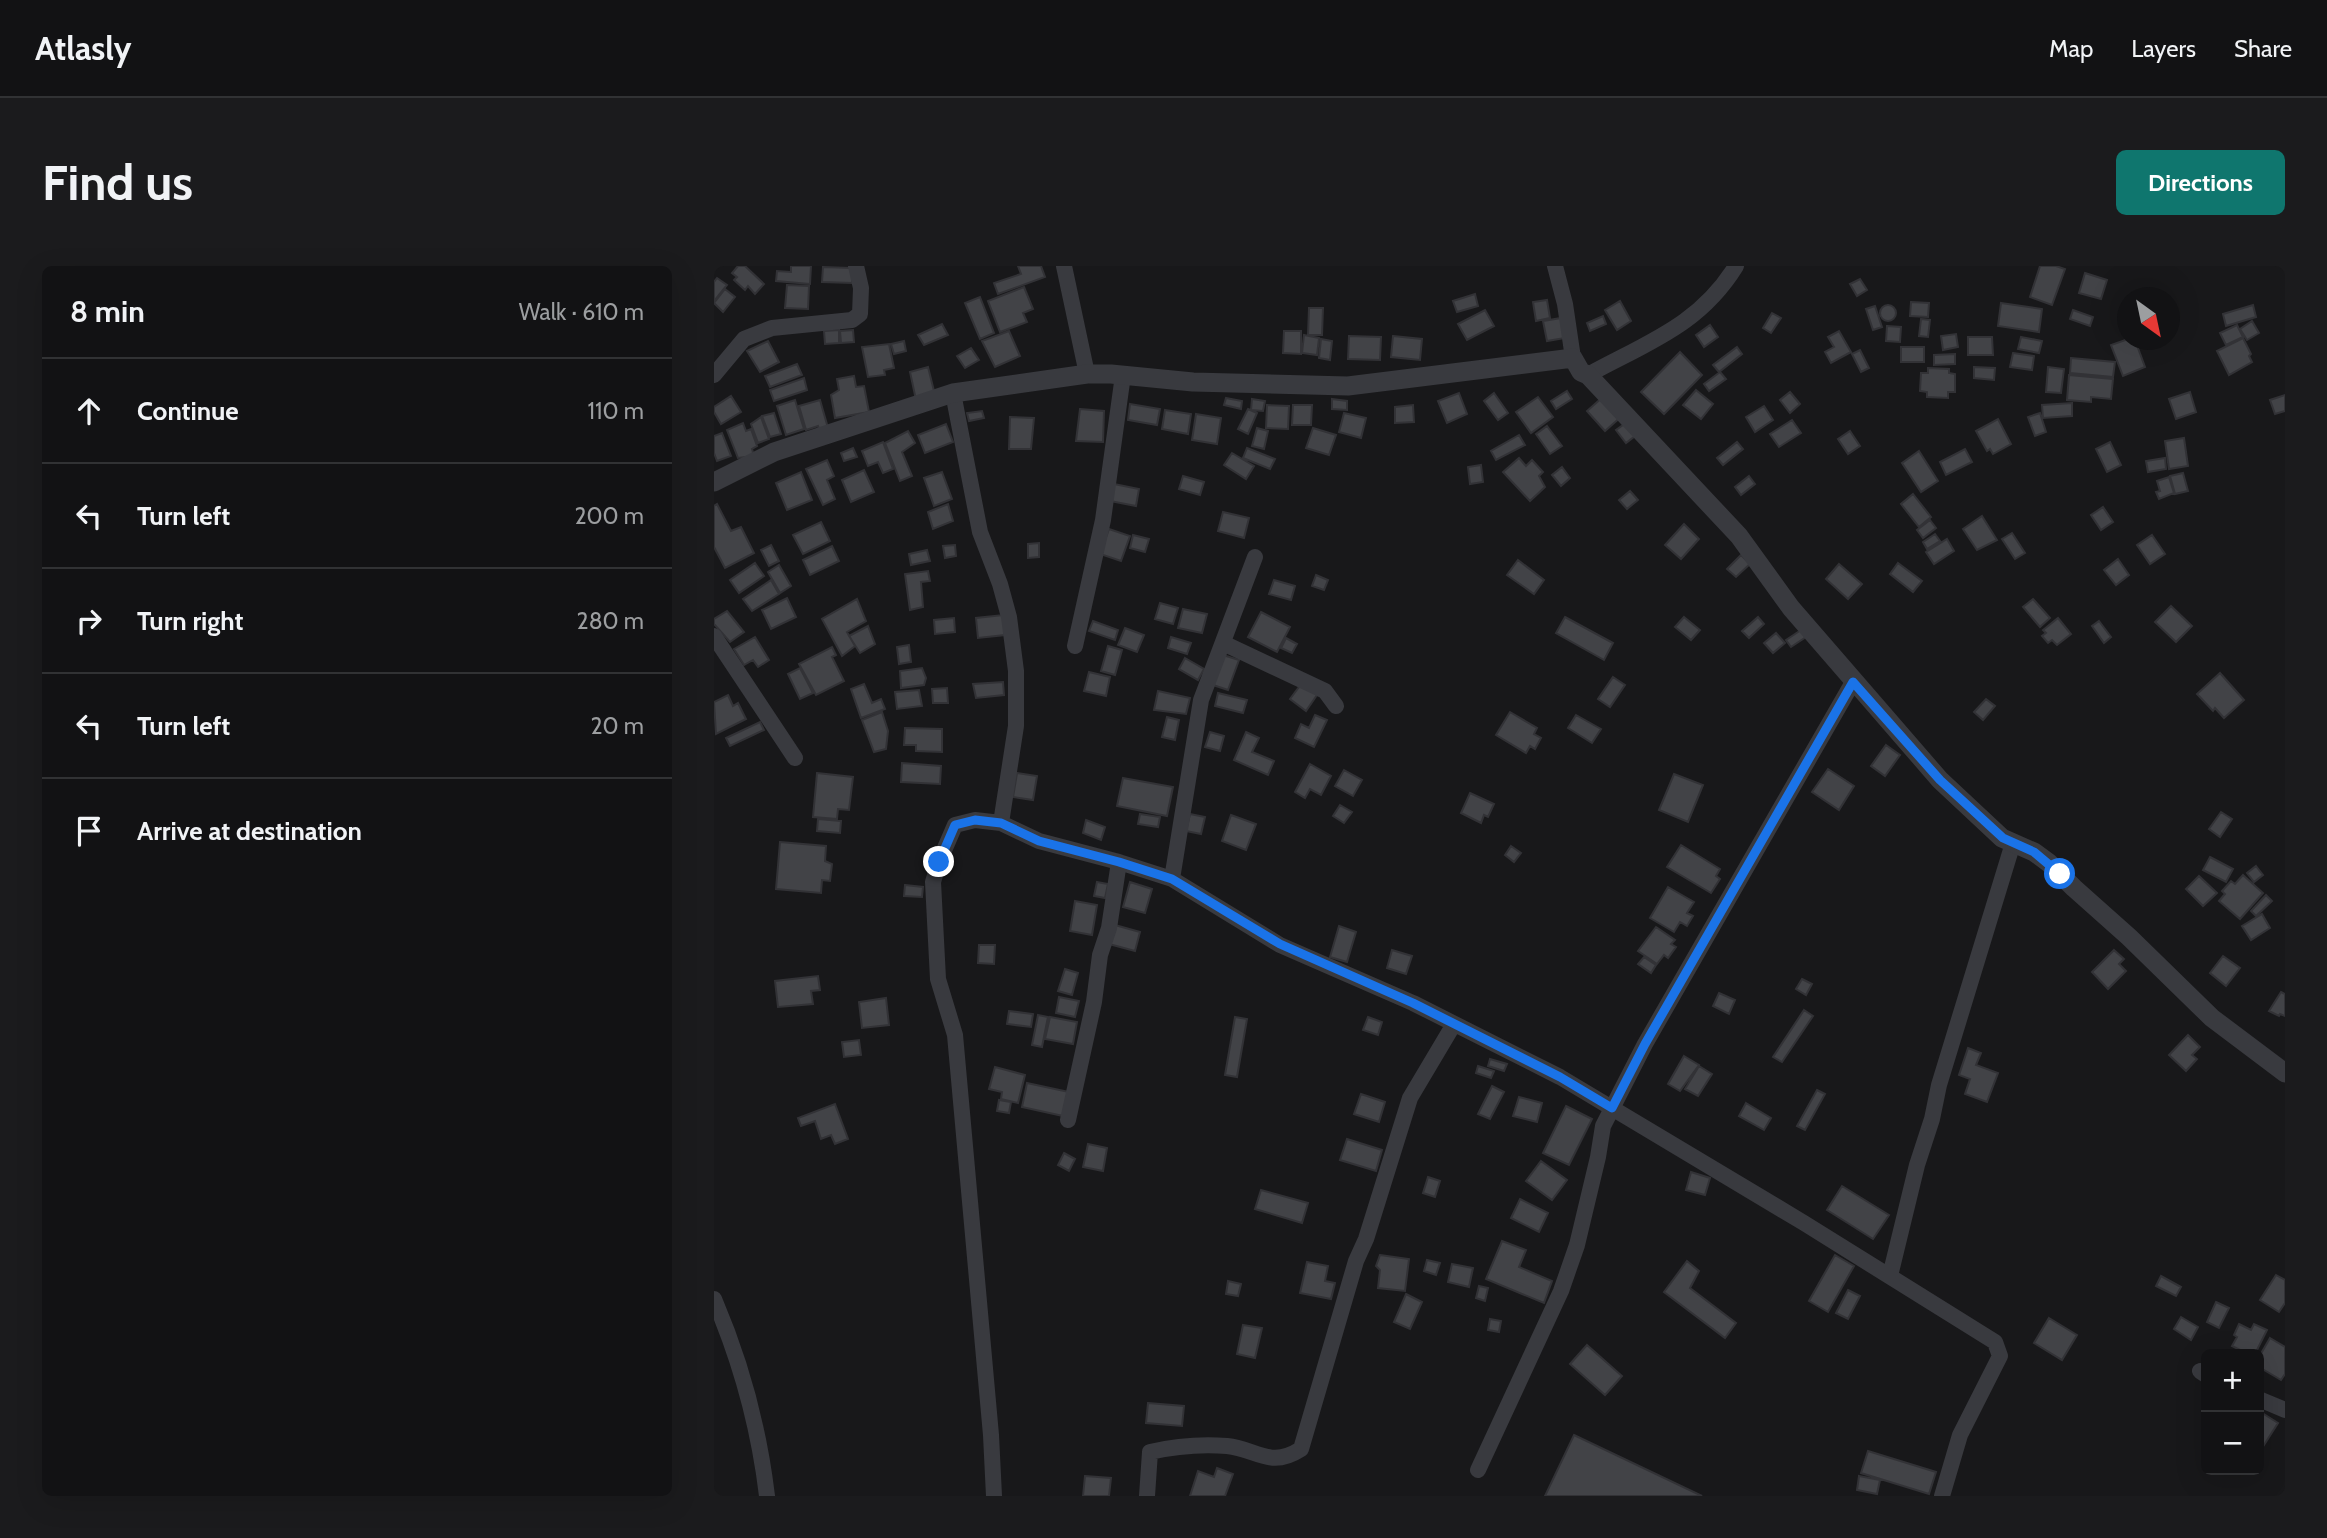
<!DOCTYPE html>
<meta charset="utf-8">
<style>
:root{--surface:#121214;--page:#1b1b1d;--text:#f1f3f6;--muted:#9c9ea0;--line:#313234;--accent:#0f766e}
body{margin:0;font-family:Cabin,sans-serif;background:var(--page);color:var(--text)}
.controls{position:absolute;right:21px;bottom:21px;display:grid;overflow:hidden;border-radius:10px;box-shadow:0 7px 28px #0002}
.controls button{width:63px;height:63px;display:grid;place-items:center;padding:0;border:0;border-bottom:2px solid var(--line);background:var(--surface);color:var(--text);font:35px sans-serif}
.compass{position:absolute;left:1403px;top:21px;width:63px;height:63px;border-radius:50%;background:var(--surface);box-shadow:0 7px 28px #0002;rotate:147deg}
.stop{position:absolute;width:21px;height:21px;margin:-16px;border:5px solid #1a73e8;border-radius:50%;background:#fff}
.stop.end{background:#1a73e8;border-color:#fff;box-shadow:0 2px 7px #0008}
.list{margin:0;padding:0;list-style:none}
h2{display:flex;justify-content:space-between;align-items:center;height:91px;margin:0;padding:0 28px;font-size:30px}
h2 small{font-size:23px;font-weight:400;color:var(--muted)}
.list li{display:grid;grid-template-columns:46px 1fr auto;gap:21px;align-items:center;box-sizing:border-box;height:105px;padding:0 28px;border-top:2px solid var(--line)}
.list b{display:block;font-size:26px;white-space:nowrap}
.list em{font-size:23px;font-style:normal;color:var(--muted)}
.icon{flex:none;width:38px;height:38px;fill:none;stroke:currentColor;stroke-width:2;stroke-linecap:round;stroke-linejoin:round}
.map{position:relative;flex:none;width:1571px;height:1230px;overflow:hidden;border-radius:10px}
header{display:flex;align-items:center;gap:42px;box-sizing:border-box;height:98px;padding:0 35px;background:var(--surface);border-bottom:2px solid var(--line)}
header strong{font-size:33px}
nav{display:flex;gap:38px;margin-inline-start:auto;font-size:24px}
.intro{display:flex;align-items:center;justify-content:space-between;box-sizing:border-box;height:168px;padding:0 42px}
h1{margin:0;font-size:49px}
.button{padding:18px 32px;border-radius:10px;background:var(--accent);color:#fff;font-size:24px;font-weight:700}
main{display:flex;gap:42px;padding:0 42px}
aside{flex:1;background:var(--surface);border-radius:10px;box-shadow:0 7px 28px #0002}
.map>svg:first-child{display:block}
.building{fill:#424347;stroke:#323236;stroke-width:2}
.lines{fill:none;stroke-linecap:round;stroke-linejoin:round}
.minor{stroke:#393a3f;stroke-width:16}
.tertiary{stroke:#393a3f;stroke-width:19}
.route{stroke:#1a73e8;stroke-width:9}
</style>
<header>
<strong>Atlasly</strong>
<nav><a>Map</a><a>Layers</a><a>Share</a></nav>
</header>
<div class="intro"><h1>Find us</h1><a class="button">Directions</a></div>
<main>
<aside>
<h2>8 min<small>Walk · 610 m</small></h2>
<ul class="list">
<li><svg class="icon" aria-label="ahead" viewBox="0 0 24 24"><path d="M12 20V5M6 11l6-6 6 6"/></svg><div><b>Continue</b></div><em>110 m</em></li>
<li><svg class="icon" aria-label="left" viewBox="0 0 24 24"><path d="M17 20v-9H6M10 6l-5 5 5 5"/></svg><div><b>Turn left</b></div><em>200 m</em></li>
<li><svg class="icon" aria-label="right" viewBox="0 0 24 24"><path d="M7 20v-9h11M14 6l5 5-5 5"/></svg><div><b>Turn right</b></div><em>280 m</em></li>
<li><svg class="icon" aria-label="left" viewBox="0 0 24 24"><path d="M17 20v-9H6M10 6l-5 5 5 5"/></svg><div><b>Turn left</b></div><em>20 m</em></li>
<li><svg class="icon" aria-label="arrive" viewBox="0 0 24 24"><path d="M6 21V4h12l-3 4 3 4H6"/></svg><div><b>Arrive at destination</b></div></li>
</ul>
</aside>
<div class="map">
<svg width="1571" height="1230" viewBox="0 0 1571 1230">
<rect width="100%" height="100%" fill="#18181a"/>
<path class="building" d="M24 0H31L50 18 41 28 34 20 31 24 20 14 23 11 18 7Z
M77 0H97L96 18 62 15 63 5 77 6Z
M304 0H327L331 11 284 28 280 17 307 8Z
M1326 0H1342L1351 3 1338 39 1316 31Z
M109 1 139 2 138 17 108 16Z
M1371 7 1393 14 1387 33 1365 27Z
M3 12 13 19 0 35V16Z
M1146 13 1153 24 1143 30 1136 18Z
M73 19 95 20 94 43 71 42Z
M310 21 319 43 309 47 313 56 286 66 274 35Z
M11 23 21 31 9 46 0 37Z
M761 28 764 40 743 46 739 35Z
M266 31 280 67 266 73 251 37Z
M833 34 836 52 822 55 819 36Z
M906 35 917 55 903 64 891 44Z
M1197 36 1215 37 1214 51 1196 50Z
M1287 37 1328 43 1325 66 1284 60Z
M1539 39 1542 51 1512 60 1509 48Z
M1166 47a8 8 0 1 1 16 0a8 8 0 1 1-16 0Z
M1161 40 1168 61 1159 64 1152 43Z
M595 42H609L608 69H594Z
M771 44 780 60 753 74 744 58Z
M1359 44 1379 51 1376 60 1356 53Z
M1058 47 1067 52 1057 67 1049 62Z
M889 50 892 58 876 65 873 57Z
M847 52 851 72 833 75 829 55Z
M1207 53 1216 54 1214 71 1205 70Z
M1538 55 1545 67 1533 74 1526 63Z
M228 58 234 69 210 79 204 69Z
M996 59 1004 71 990 81 982 69Z
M1523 59 1529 71 1512 79 1506 67Z
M1173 60 1187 61 1186 76 1172 75Z
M125 64V77L111 78 110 65Z
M139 64 140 76 127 77 126 65Z
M295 65 306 90 281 101 268 75Z
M570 65H587V88L569 87Z
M1125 65 1137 86 1117 97 1111 86 1120 81 1114 71Z
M1242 68 1244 81 1229 84 1227 70Z
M590 69 605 72 603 89 588 87Z
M635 70 667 71 666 94 634 93Z
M679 70 708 73 706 94 677 91Z
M1254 71H1278L1279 89H1254Z
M1307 71 1328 75 1325 87 1304 83Z
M1529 72 1537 88 1535 90 1538 96 1515 109 1503 85Z
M607 73 618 75 616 94 605 92Z
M1414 73 1421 74 1431 101 1409 110 1397 79Z
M54 75 65 96 46 106 33 85Z
M190 75 192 85 180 88 177 78Z
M175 78 180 102 170 104 171 109 154 111 148 81Z
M1023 81 1028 88 1005 106 999 99Z
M1187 81H1210V96H1187Z
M257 82 265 94 251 102 243 90Z
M1146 84 1155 102 1147 106 1138 88Z
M966 86 988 109 950 148 927 126Z
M1299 87 1320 90 1318 104 1296 101Z
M1241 88V98L1220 99V89Z
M1357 92 1401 96 1399 111 1356 107Z
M83 98 88 109 56 121 51 110Z
M214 101 221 129 202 134 196 106Z
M1260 101 1281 102 1280 114 1260 112Z
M1334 101 1350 103 1347 127 1332 126Z
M1214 102 1235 103V107L1241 108V126H1234V132L1213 131V126L1206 125 1207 107H1214Z
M1006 106 1012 113 995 125 990 118Z
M1355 109 1399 113 1397 133 1377 131V136L1353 134Z
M140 110 142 121 150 120 155 146 121 152 117 129 125 124 123 113Z
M90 112 93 124 60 135 56 124Z
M982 124 999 138 987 153 969 139Z
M853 125 858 133 842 143 837 135Z
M1076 126 1086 138 1076 147 1066 134Z
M1476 126 1482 146 1462 153 1455 133Z
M745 127 753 148 733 157 724 135Z
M780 127 794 147 784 154 770 135Z
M1571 129V145L1561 148 1556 134Z
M17 130 27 146 7 158 0 146V141Z
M890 130 908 150 891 165 873 145Z
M824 131 839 151 817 167 802 146Z
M512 132 528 135 527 143 510 139Z
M538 133 551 135 549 145 537 144Z
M618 133 633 135V144L618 143Z
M81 134 90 163 72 169 63 140Z
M106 134 114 162 106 165 104 160 92 164 85 140Z
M1358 137V150L1329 152 1328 139Z
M416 138 446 143 443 159 414 154Z
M553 139 575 140 574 163 552 162Z
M579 139H598L597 159H578Z
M699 139 700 156 681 157V141Z
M1050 140 1059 154 1041 166 1032 151Z
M366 143 390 145 389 176 362 175Z
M534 143 543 147 534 168 524 163Z
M451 144 477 148 474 168 448 163Z
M268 145 270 152 255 155 253 147Z
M60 147 67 168 56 171 48 150Z
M630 147 652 152 647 172 625 166Z
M1326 147 1332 166 1321 170 1314 151Z
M482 148 507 152 503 178 478 174Z
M47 151 55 173 44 177 37 158Z
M296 151 320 152 317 183H295Z
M1284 153 1297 178 1279 188 1276 183 1273 185 1262 165Z
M916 154 925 167 912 177 902 164Z
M1078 154 1087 167 1065 181 1056 168Z
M29 157 32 165 37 163 43 180 38 183 40 190 24 192 13 164Z
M232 158 239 176 211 187 204 169Z
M833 160 848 180 836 188 822 168Z
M543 162 554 165 550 183 538 180Z
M599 162 622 169 615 189 592 182Z
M194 165 201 177 188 186 198 210 186 215 171 177Z
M1136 165 1146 180 1134 188 1124 173Z
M8 167 17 190 3 195 0 187V170Z
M805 169 811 179 782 194 777 185Z
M1470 172 1474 200 1455 203 1451 175Z
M169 176 179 203 169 207 164 196 154 200 148 185Z
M1023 176 1029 183 1009 199 1003 192Z
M1396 176 1407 199 1393 206 1382 183Z
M139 182 143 191 130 195 127 187Z
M533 182 561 193 556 203 529 192Z
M1251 183 1258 196 1232 209 1226 196Z
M1205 185 1224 215 1207 226 1188 197Z
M518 187 540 200 532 213 510 199Z
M805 192 812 200 818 194 829 206 825 210 831 221 816 235 789 206Z
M1451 192 1452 203 1434 206 1432 195Z
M113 194 120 210 113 214 121 233 109 239 92 203Z
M767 199 769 216 756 218 754 201Z
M848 201 856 212 847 220 838 209Z
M150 204 160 226 137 236 128 214Z
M87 206 98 234 73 244 62 217Z
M228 206 238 233 220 240 210 212Z
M1469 207 1474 225 1461 228 1456 210Z
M469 210 490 216 486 229 465 223Z
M1035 210 1041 218 1027 229 1021 221Z
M1455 211 1460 227 1445 233 1442 226 1446 225 1443 215Z
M400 218 425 223 422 240 396 235Z
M916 225 924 234 913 243 905 234Z
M1199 228 1217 251 1205 261 1187 238Z
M3 238 17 265 27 261 40 287 11 302 0 281V240Z
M234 238 239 255 219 263 214 246Z
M1389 241 1399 256 1387 264 1377 249Z
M509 246 535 252 530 272 504 265Z
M1268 250 1283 274 1263 284 1249 263Z
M1216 254 1222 262 1209 272 1203 264Z
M107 256 116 275 89 288 79 269Z
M970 258 985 273 967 293 951 279Z
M395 263 416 270 407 295 386 288Z
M1298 267 1311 287 1301 293 1288 273Z
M1221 268 1226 275 1213 283 1209 276Z
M419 269 435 273 431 286 416 282Z
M1438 269 1451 288 1436 298 1423 279Z
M1233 273 1240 285 1220 298 1212 286Z
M325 277V291L314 292V278Z
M57 279 65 295 55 300 47 284Z
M241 279 242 290 231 292 229 280Z
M118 280 125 295 96 309 89 294Z
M213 284 216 295 197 299 195 288Z
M1027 289 1036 298 1022 311 1013 303Z
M1404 293 1415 309 1402 319 1390 304Z
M804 294 830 314 820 328 793 309Z
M41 297 50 310 25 327 16 314Z
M1184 297 1208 315 1199 326 1176 308Z
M1125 298 1148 318 1134 333 1112 313Z
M65 299 77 320 66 327 54 306Z
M214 305 216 315 207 316 209 341 196 344 191 308Z
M602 309 614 314 610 324 598 320Z
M57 314 65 328 38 345 29 333Z
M560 314 581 320 577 334 555 328Z
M73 332 82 351 57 363 48 344Z
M143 333 152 355 133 366 141 380 128 390 108 353Z
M1319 333 1336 352 1326 361 1309 341Z
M446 337 464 342 459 358 441 353Z
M1457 340 1478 360 1462 376 1441 356Z
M469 343 493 348 488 367 464 362Z
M13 345 30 366 16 376 0 358V353Z
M547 346 576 361 563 386 534 371Z
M289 349 291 369 264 372 262 352Z
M851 351 899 377 890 394 842 367Z
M970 351 986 364 977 374 961 361Z
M1044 351 1050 358 1035 372 1028 365Z
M240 352 241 366 221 368 220 354Z
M1344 352 1357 368 1343 379 1338 374 1334 377 1328 370 1332 367 1329 364Z
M379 355 404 364 401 374 375 365Z
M1385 355 1397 371 1390 377 1378 360Z
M154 360 161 378 146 387 135 370Z
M411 362 430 369 423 386 404 379Z
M1087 364 1092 371 1077 381 1072 374Z
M1062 367 1071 377 1059 387 1050 377Z
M41 371 55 394 44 401 39 394 30 399 20 383Z
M457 371 477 377 473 388 454 382Z
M572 372 583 378 578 387 567 382Z
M195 379 197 396 185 398 183 381Z
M394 380 408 384 401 409 387 405Z
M118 381 122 389 118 391 130 415 102 429 85 398Z
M509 389 525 394 514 424 499 419Z
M471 392 490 403 484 414 465 403Z
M86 402 99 427 86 433 74 408Z
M208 402 212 412 210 419 187 422 186 405Z
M375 406 396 411 392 430 370 425Z
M1506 407 1530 434 1510 452 1501 442 1499 445 1483 428Z
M899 411 911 419 896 441 884 433Z
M289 416 290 429 262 432 259 418Z
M588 417 603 429 592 445 576 433Z
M150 418 158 437 167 433 171 443 147 452 137 423Z
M233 422 234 437H219L218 423Z
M205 424 208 440 183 443 181 426Z
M444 425 476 432 472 448 440 444Z
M504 427 533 434 529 447 501 440Z
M14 429 19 440 24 437 32 453 2 468 0 436Z
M1272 433 1281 440 1269 454 1260 446Z
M168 446 174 465 172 483 160 486 148 454Z
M796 446 823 462 820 468 827 472 821 483 816 480 812 487 782 469Z
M601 449 613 454 600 481 581 472 587 458 595 462Z
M862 449 887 463 878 477 854 462Z
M453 451 465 454 461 474 448 471Z
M46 456 50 464 16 480 12 472Z
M191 462 228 463V486L202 485V479H190Z
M496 466 510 470 506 485 491 481Z
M532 466 545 472 538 486 560 495 554 509 520 494Z
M1172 479 1186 489 1171 510 1157 500Z
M188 497 227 500 226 518 187 516Z
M596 498 617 510 607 529 596 523 591 532 581 526Z
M1114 503 1140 520 1125 544 1098 526Z
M630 504 648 514 639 530 621 520Z
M103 507 139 511 135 544 124 543 123 553 99 551Z
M303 507 323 510 319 534 299 531Z
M960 508 989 519 974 556 945 544Z
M409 512 459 521 453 550 403 540Z
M756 527 780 538 774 551 770 549 767 557 747 547Z
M626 539 638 546 630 557 619 550Z
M1507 546 1518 553 1506 571 1495 563Z
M426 548 446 551 444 561 424 558Z
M476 548 491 551 487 568 472 565Z
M517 549 542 558 532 584 508 575Z
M104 553 127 555 126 567 103 565Z
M372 554 391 561 387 574 369 567Z
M66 576 112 580 111 595 118 598 116 615 108 614 107 627 62 623Z
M967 579 1006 603 1002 610 1006 613 997 627 953 601Z
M797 580 807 587 800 596 791 589Z
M1496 591 1519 603 1512 616 1489 604Z
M1542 600 1549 609 1540 616 1533 607Z
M1529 609 1549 627 1526 653 1505 635 1511 628 1508 625 1517 615 1521 618Z
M1485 610 1503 627 1489 640 1472 623Z
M383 616 394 618 391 632 380 630Z
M416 616 438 623 431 647 409 641Z
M191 619 209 621 208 631 190 630Z
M954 621 980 636 973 647 979 650 973 660 966 656 960 666 936 652Z
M1552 629 1558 635 1542 650 1537 645Z
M361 635 383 639 378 669 356 665Z
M1548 648 1556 662 1537 674 1528 660Z
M401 659 426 666 421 685 395 678Z
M625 660 642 666 633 696 616 691Z
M942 661 961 674 957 678 962 681 954 692 950 689 943 698 924 685Z
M265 679H281L280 698 264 697Z
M678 684 698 690 692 708 673 702Z
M1400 684 1410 693 1405 698 1412 705 1394 723 1378 706Z
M1509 690 1526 702 1512 720 1496 707Z
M930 691 942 699 937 707 924 698Z
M351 703 364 707 358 729 344 725Z
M104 710 106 724 97 725 99 738 64 741 61 715Z
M1088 713 1098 718 1092 729 1082 723Z
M1567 726 1571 728V750L1566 748 1565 750 1555 745Z
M1005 727 1021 734 1015 748 999 740Z
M345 731 365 735 361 751 342 747Z
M172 732 175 759 148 762 145 736Z
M1090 744 1099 750 1068 796 1059 791Z
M295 745 319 748 317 761 293 758Z
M324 749 334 751 328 781 318 779Z
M336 751 363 756 359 778 331 773Z
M521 751 533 753 523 811 511 809Z
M654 751 668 756 664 769 649 764Z
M1474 769 1486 781 1478 789 1483 793 1472 805 1455 789Z
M145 774 147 789 130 791 128 776Z
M1254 782 1267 787 1262 799 1284 807 1273 836 1251 828 1256 813 1245 809Z
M970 790 985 799 966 825 954 818Z
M776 793 793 798 790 805 774 800Z
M764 800 780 805 777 812 762 807Z
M985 800 998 808 984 830 971 823Z
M281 801 311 809 304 837 287 833 288 826 275 823Z
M313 817 355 826 349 850 308 841Z
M778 820 790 826 776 853 764 848Z
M1103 824 1111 828 1091 864 1083 860Z
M647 828 671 836 665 856 640 848Z
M805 831 828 837 823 856 799 850Z
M285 834 297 836 295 847 283 845Z
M1032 837 1057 852 1050 864 1025 850Z
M121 838 134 873 121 878 117 869 107 873 101 855 87 860 84 852Z
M852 840 878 853 855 899 829 887Z
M633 873 668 884 662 905 626 894Z
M374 878 393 882 389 905 369 901Z
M350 887 361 893 355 905 344 899Z
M827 895 853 914 838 934 812 915Z
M977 906 996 912 991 929 972 924Z
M714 911 726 915 721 931 709 927Z
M1128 920 1175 949 1159 973 1113 944Z
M547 924 594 937 588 957 541 943Z
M806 933 834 947 825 966 797 952Z
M788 975 812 984 805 1001 838 1015 830 1037 772 1013Z
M666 989 695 993 691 1025 664 1022 666 1004 662 1000Z
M1121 989 1140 1000 1114 1046 1095 1035Z
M713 994 726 997 722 1009 710 1005Z
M973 995 985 1005 976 1022 1022 1057 1011 1072 950 1026Z
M593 996 614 1000 611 1015 621 1017 617 1033 586 1027Z
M738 998 759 1002 755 1021 734 1016Z
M1562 1009 1571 1014V1037L1565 1046 1546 1034Z
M1447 1010 1467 1021 1462 1030 1442 1020Z
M514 1015 527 1018 524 1030 512 1028Z
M765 1020 774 1022 771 1035 762 1032Z
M1134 1024 1146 1030 1134 1053 1122 1047Z
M692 1028 708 1036 696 1063 680 1056Z
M1502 1036 1515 1042 1505 1062 1493 1056Z
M1467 1051 1484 1061 1477 1074 1460 1063Z
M1335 1052 1363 1069 1348 1094 1320 1077Z
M776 1053 787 1055 785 1066 774 1064Z
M1525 1058 1537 1064 1540 1058 1553 1064 1541 1088H1534L1518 1080 1523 1071 1520 1069Z
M529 1059 548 1062 541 1092 523 1088Z
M1556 1072 1571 1081V1108L1567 1114 1545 1101V1091Z
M873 1079 908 1110 891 1129 856 1098Z
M434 1137 470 1140 468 1160 432 1157Z
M1545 1145 1564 1157 1550 1179 1545 1175Z
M860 1169 988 1230H831Z
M1154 1185 1222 1206 1215 1228 1147 1207Z
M503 1202 519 1208 511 1230H476L484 1205 500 1211Z
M371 1210 397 1212 395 1230H369Z
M1145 1210 1166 1214 1163 1228 1143 1224Z"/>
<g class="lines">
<path class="minor" d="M350 0 373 108
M841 0 851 38 859 92
M0 109 30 73 58 62 138 54 146 48 147 22 142 0
M874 109C932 77 985 60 1022 0
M239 127 266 266 286 318 295 351 302 405V460L287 557 261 554 241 559 225 596 219 616 224 713 241 769 277 1169 280 1230
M0 370 81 492
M509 377 611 425 622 440
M361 380 389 254 409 109
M287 557 325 575 405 596 458 613 566 679 699 737 846 811 1090 957 1281 1076 1286 1090 1246 1169 1228 1230
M458 613 487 434 541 291
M354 854 380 736 386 689 395 662 405 596
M1176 1010 1203 899 1218 853 1225 819 1299 577
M0 1033C27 1096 45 1162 53 1230
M1486 1105 1492 1109
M1545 1133 1571 1144
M764 1204 847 1025 863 979 884 891 889 860 931 778 1139 416
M433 1230 436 1186C462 1180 487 1178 513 1180 543 1183 556 1203 587 1183L642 995 652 973 696 832 740 758"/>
<path class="tertiary" d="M0 216 60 186 239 127 373 108H397L479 116 634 120 859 92 867 106 874 109 1025 270 1077 342 1226 514 1288 572 1320 586 1335 597 1360 622 1415 671 1498 752 1571 807"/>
</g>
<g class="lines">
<path class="route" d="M225 596 241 559 261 554 287 557 325 575 405 596 458 613 566 678 699 737 846 811 898 842 931 778 1139 416 1226 514 1289 572 1320 586 1346 608"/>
</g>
</svg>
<div class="controls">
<button>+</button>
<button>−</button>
</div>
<svg class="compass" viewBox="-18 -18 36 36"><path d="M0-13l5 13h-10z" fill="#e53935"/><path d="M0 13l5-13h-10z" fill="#9c9ea0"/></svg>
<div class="stop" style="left:1346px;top:608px"></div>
<div class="stop end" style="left:225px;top:596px"></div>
</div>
</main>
